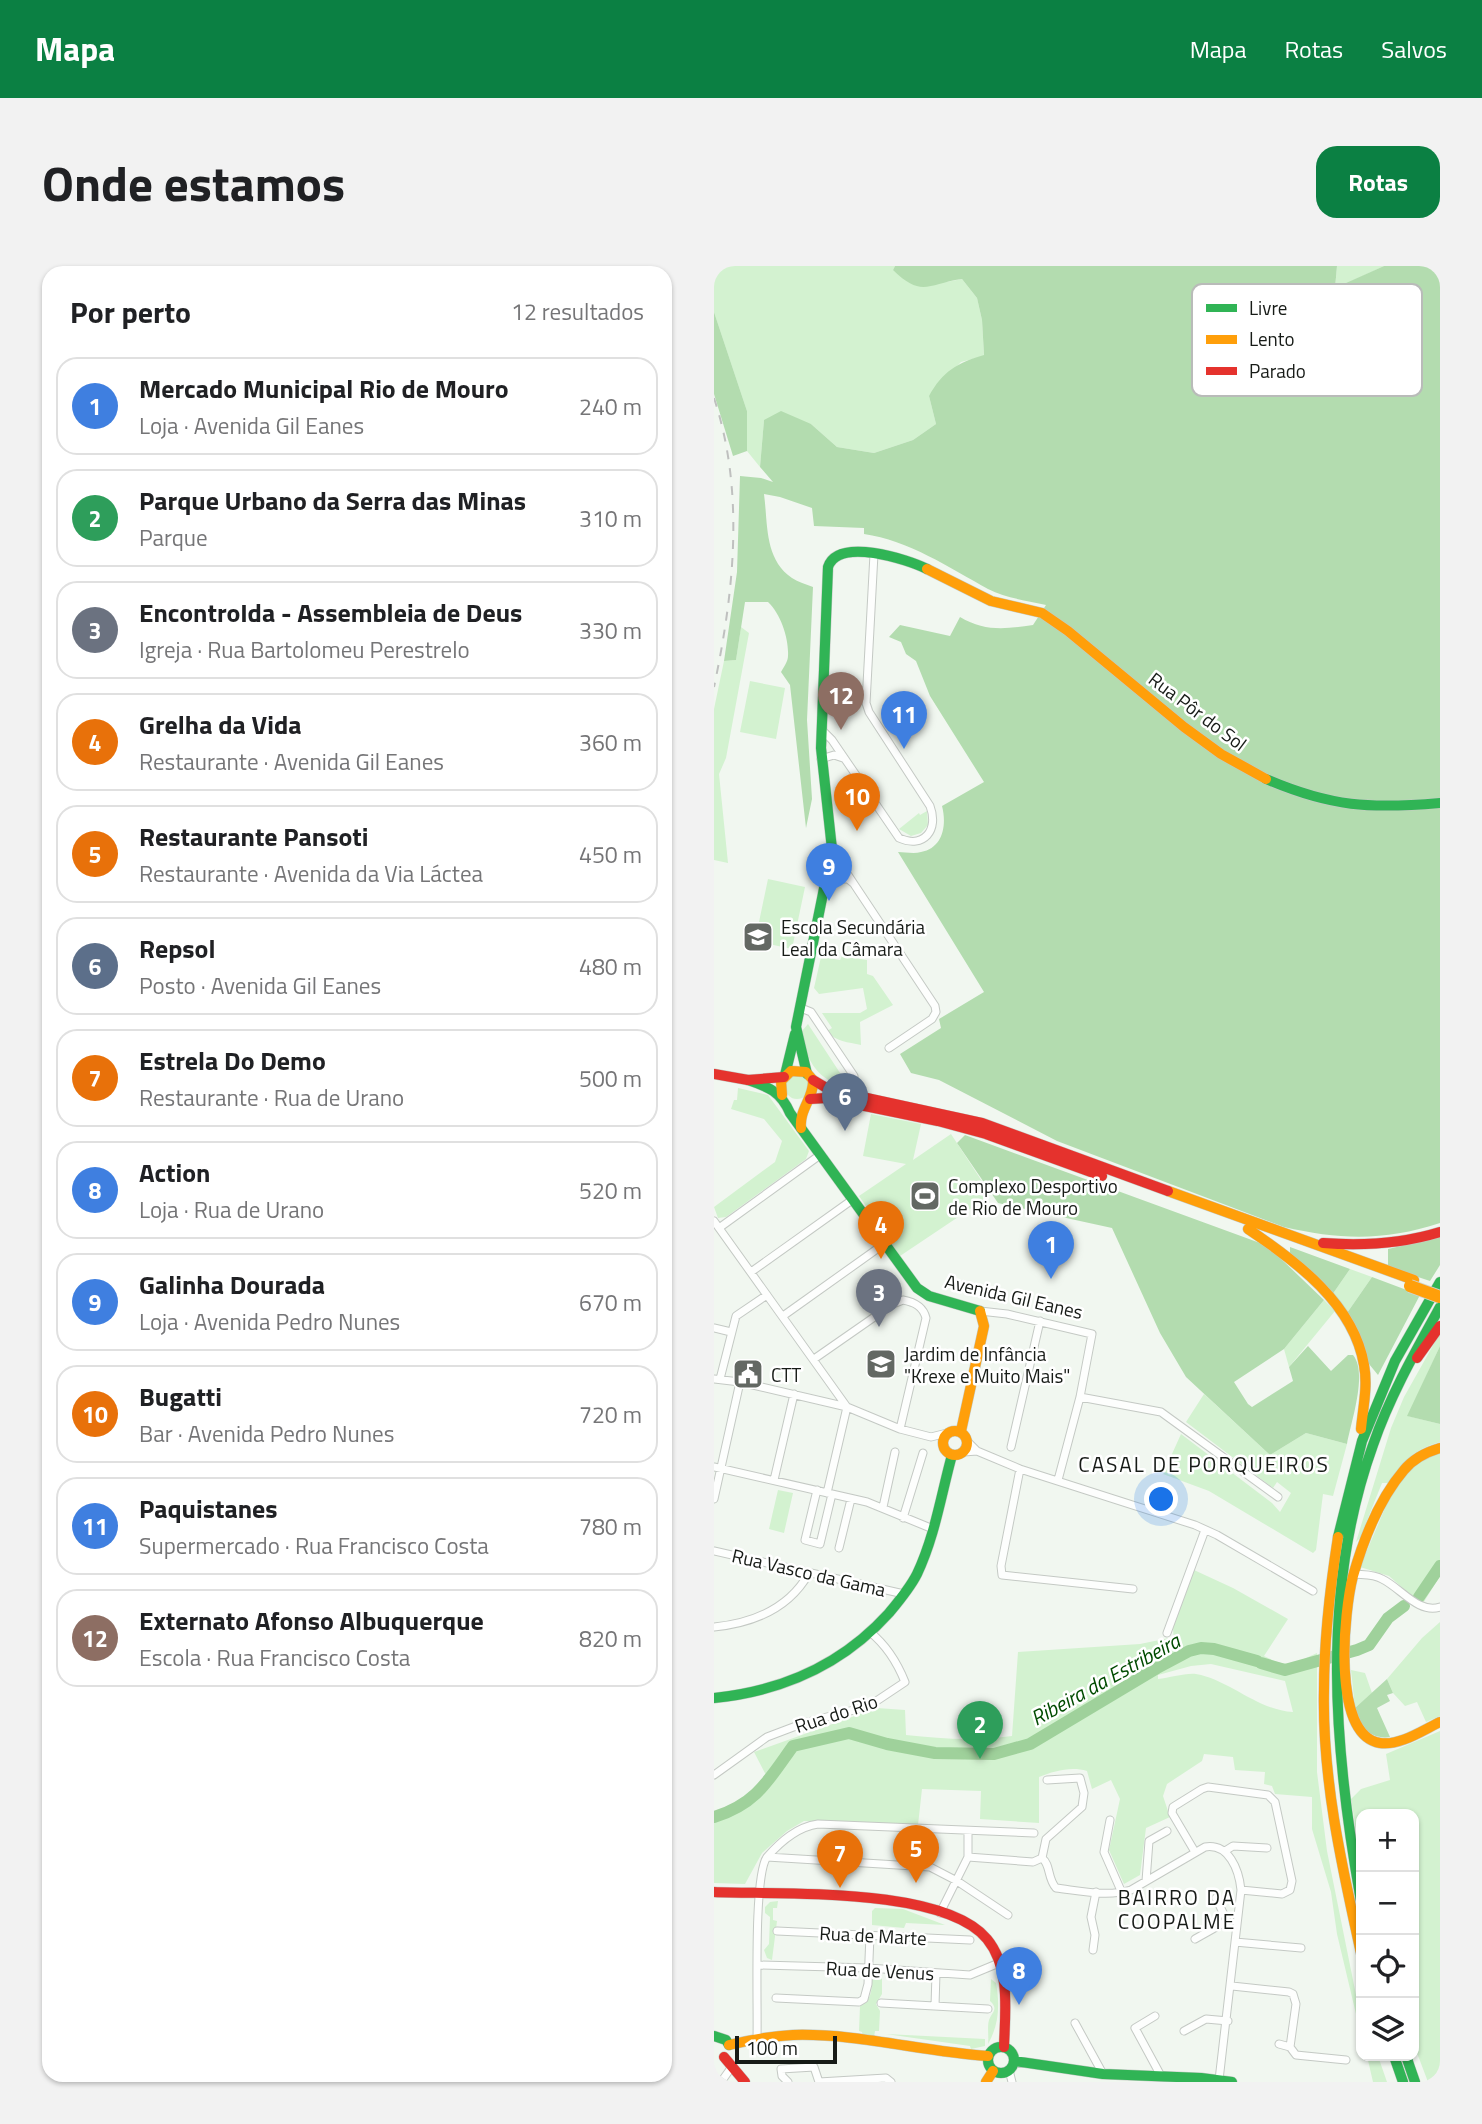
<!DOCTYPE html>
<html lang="pt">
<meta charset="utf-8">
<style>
:root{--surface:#fff;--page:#f2f2f2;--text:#202124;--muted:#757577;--line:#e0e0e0;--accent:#0b8043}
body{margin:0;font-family:"Titillium Web",sans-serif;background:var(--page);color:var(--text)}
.controls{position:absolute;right:21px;bottom:21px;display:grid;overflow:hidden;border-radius:14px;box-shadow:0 2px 5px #0004}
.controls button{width:63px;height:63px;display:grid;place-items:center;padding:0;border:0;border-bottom:2px solid var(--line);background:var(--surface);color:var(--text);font:35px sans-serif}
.scale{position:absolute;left:21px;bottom:18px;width:102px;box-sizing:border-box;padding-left:7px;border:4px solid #171b17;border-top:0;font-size:19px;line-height:24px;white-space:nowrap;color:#171b17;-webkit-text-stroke:5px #fff;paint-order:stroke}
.you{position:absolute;left:448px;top:1234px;width:24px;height:24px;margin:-18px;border:5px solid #fff;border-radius:50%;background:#1a73e8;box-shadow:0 0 0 10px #1a73e833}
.badge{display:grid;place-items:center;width:46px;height:46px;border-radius:50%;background:var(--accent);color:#fff;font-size:23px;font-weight:700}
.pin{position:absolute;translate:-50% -58px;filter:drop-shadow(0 2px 4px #0008)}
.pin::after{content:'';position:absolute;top:37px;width:24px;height:21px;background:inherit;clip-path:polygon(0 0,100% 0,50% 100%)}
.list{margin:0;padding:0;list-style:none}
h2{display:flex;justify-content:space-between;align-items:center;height:91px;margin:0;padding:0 28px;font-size:30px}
h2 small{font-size:23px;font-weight:400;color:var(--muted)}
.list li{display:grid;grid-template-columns:46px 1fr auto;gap:21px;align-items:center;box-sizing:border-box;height:98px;margin:0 14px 14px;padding:0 14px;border:2px solid var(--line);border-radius:21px}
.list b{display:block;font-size:26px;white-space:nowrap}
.list p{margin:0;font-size:23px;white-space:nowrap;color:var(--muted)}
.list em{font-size:23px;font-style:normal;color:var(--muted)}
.icon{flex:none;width:38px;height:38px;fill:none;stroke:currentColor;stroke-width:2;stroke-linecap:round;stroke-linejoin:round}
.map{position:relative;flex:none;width:726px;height:1816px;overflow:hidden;border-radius:21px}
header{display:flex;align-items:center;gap:42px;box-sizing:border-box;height:98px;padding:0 35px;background:var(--accent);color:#fff}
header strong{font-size:33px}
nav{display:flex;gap:38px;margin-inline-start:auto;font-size:24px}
.intro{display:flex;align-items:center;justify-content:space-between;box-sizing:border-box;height:168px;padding:0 42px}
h1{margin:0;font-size:49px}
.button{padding:18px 32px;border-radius:21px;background:var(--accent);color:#fff;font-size:24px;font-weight:700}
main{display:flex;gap:42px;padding:0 42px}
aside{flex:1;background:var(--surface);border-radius:21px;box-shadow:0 2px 5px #0004}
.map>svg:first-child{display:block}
.green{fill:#d3f2d0;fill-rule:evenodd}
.forest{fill:#b3dcaf}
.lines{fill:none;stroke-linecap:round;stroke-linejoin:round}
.river{stroke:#9fd19b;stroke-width:12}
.street-casing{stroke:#c4c9c4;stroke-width:9}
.fast-casing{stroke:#c4c9c4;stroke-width:11}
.slow-casing{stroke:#c4c9c4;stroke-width:11}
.jam-casing{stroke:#c4c9c4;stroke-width:11}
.street{stroke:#fdfefd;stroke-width:7}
.fast{stroke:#30b455;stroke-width:10}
.slow{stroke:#ff9f0a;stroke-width:10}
.jam{stroke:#e5322d;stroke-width:10}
.rail{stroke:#bfc0bf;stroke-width:2;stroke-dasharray:9 9;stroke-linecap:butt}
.slow-bridge-casing{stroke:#d0d3d0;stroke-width:14;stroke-linecap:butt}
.slow-bridge{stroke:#ff9f0a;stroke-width:12}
.labels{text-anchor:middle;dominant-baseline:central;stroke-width:5;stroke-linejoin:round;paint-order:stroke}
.street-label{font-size:19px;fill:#171b17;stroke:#fff}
.poi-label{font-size:19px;fill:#171b17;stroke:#fff;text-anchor:start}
.neighbourhood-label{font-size:21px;letter-spacing:2px;fill:#171b17;stroke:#fff}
.water-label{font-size:21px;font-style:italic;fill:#004b00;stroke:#fff}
.key{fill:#fff;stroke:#b9bbb9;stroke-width:2}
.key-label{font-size:19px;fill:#171b17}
</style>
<header>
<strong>Mapa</strong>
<nav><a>Mapa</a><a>Rotas</a><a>Salvos</a></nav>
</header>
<div class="intro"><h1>Onde estamos</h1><a class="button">Rotas</a></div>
<main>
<aside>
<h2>Por perto<small>12 resultados</small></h2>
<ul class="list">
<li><span class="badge" style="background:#3f7fe0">1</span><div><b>Mercado Municipal Rio de Mouro</b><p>Loja · Avenida Gil Eanes</p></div><em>240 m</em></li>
<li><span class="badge" style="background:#2e9e5b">2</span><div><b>Parque Urbano da Serra das Minas</b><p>Parque</p></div><em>310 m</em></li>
<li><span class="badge" style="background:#6b7280">3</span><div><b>EncontroIda - Assembleia de Deus</b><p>Igreja · Rua Bartolomeu Perestrelo</p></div><em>330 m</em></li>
<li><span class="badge" style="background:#e8710a">4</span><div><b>Grelha da Vida</b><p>Restaurante · Avenida Gil Eanes</p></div><em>360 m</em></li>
<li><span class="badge" style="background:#e8710a">5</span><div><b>Restaurante Pansoti</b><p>Restaurante · Avenida da Via Láctea</p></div><em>450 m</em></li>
<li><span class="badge" style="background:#5c6f8a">6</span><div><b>Repsol</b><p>Posto · Avenida Gil Eanes</p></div><em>480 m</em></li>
<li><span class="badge" style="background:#e8710a">7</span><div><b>Estrela Do Demo</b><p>Restaurante · Rua de Urano</p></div><em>500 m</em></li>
<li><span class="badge" style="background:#3f7fe0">8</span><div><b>Action</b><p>Loja · Rua de Urano</p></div><em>520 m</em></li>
<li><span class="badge" style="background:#3f7fe0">9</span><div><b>Galinha Dourada</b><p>Loja · Avenida Pedro Nunes</p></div><em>670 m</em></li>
<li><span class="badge" style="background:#e8710a">10</span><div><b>Bugatti</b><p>Bar · Avenida Pedro Nunes</p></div><em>720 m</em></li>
<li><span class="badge" style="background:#3f7fe0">11</span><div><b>Paquistanes</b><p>Supermercado · Rua Francisco Costa</p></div><em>780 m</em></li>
<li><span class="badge" style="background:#8d6e63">12</span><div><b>Externato Afonso Albuquerque</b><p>Escola · Rua Francisco Costa</p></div><em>820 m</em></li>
</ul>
</aside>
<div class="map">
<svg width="726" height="1816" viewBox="0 0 726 1816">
<rect width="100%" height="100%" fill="#f1f7f0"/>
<path class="green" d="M0 0H181L179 4 232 16 248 13 263 32 268 54 270 90 247 96 215 130 222 158 199 174 160 187 123 181 97 158 50 154 46 201 33 185V145L0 46Z
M623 0H670L621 23Z
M27 361 35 367 12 492 5 508 14 597 0 594V443L10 395 22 394Z
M36 415 71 422 62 473 26 466Z
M213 545 214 559 207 567 197 570 185 563 205 547 206 549Z
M54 613 91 621 78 683 41 675Z
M128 690 153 694V708L159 710 179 739 146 756 147 779C134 776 122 776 113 765L118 762 108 747H146L153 743 149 722 105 728 100 722 107 691 126 694Z
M94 758 130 813 128 820C102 812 91 792 88 765Z
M71 821a12 12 0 1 1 24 0a12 12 0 1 1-24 0Z
M24 822 54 829 95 885 92 893 12 951 4 952 0 941 61 896 68 875 50 853 17 843 20 834H23Z
M157 848 207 858 199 894 237 868 277 929 186 990 145 930 192 898 149 890Z
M636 1003 658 1011 633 1047 618 1029Z
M610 1034 621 1045 575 1101 570 1083Z
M726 1067V1080L694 1150 726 1158V1176C699 1184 690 1194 676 1217H668L646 1272 642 1276 677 1162 690 1131Z
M490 1128 556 1189 592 1167 633 1178 619 1230 609 1228 602 1284 599 1287 495 1225 449 1208 467 1168 558 1237 566 1246 577 1227 563 1216 559 1222 472 1156Z
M726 1184V1310L708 1339 675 1310 646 1301 674 1235 695 1202Z
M64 1224 79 1227 70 1267 55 1263Z
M480 1304 519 1322 574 1353 550 1390C575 1403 579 1398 603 1387V1506L613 1585 642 1729 647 1743V1769L623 1668 617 1626 598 1563V1531L561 1528 558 1520 550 1518 551 1506 521 1504 519 1491 490 1488 488 1495 453 1518 449 1530 456 1551 432 1562 426 1609 410 1618 395 1584 406 1533 397 1514 378 1523 373 1505C357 1500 340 1505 325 1511V1557L266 1553 267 1525 208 1523 204 1559 90 1555 73 1565 48 1587 31 1618 0 1617V1548L23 1540 41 1520 53 1511 40 1486 163 1442 191 1444 192 1469C228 1473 262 1475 298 1470L304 1386 426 1378 455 1372 451 1383 460 1377 459 1362ZM497 1398 571 1415 579 1446C543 1444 516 1414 482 1408 470 1407 456 1412 444 1413V1409L477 1400Z
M726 1356V1450L712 1456 703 1436 691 1440 679 1427 673 1413 708 1372Z
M637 1404 651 1407 658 1427 641 1442Z
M726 1465V1816H714L700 1779V1548H647V1595L637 1533 647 1523 676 1514 672 1488Z
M64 1635 63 1642H59V1654L63 1655 58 1694 53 1692 50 1684 55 1678 56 1651 51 1647V1641L56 1636Z
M161 1642 189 1643 231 1659 192 1657 190 1662 158 1659V1645Z
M165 1707 168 1708V1728L162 1738 166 1745 165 1765H161L160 1771 149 1770 148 1766 145 1765 146 1740C158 1735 158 1722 158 1711Z
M277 1713 282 1717C286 1739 285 1759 274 1778 275 1771 273 1761 275 1754 278 1746 285 1743 276 1735Z
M172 1768 271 1773V1780L257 1783 256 1780Z
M653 1790H664L673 1816H659Z"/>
<path class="forest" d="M181 0H623L621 22 670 0H726V957C672 975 626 974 570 961L343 875 225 814 197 807 186 788 227 762 225 753 270 726 184 586C191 586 200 588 207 586 229 582 233 559 228 540L270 516 216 430 202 395 192 388 187 376 175 371 186 359 236 370 246 351C271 366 292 363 319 359L332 339C314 335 292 332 274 323 236 302 194 274 150 268V262L100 260 98 242 66 231 50 228C54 257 50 293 78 312 84 316 92 318 99 321L93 454 98 533 92 562 76 419 67 406C70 401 74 395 74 390 75 373 67 348 54 336H31L22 394 10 395 23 306 26 210 47 212 59 216 46 201 50 154 67 145 97 158 123 181 160 187 199 174 222 158 215 130C229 105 243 97 270 89L268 54 263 32 248 13C213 18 208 32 179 4Z
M0 46 33 145V185L19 190 0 128Z
M251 869 546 977 563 989 610 1034 570 1083 520 1116 534 1138 538 1141 579 1115 575 1101 594 1080 617 1105 634 1089H639C654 1107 637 1156 633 1178L592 1167 556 1189 472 1111 446 1067 398 962 284 937 243 877Z
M726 971V999L716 1015 674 1001V983Z
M576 981 636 1003 618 1029 576 990Z
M658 1011 706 1029 664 1109 655 1098 633 1047Z
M726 1080V1158L693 1150Z
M673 1413 679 1427 673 1429 676 1435 663 1442 676 1471C658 1474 644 1461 641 1442Z"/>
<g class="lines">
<path class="river" d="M705 1331 726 1300
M547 1397 571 1404 643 1384 655 1379 674 1352 690 1340
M0 1551C42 1538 54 1515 79 1480L135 1467 173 1478 221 1487 280 1488 316 1478 443 1402 475 1385 487 1382 500 1383 543 1395"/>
<g class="street-casing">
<path id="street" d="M108 464 118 474 185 572C210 583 225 564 216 540L155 446 152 437 160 288
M107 493 120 489 129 492
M117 597 130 603 221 740 222 746 218 753 175 782
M114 613H134L139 617
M87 742 97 746 140 810
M0 955 133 1141
M5 962 106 889
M37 1006 138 934
M266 1045 293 1048 378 1068 366 1131 344 1214
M69 1050 170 978
M0 1062 17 1066
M100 1093 179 1038 189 1034C200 1036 209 1040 212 1052L186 1163
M0 1113 26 1116 133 1141 186 1163 217 1171 233 1167
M6 1113 22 1050 53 1029
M366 1131 447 1146 564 1231
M254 1176 263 1185 306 1203 481 1259 503 1269 599 1325
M297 1181 326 1055
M250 1186 263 1185
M0 1201 153 1236 219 1263
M306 1203 287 1300 288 1309 419 1323
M60 1214 80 1128
M103 1224 91 1274 106 1278 118 1228
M113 1227 133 1141
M0 1233 26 1116
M169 1241 181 1186
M189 1252 209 1187
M125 1282 137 1233
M0 1285 190 1328
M640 1308C649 1309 660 1308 668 1313 687 1322 704 1348 726 1341
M0 1361C39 1357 75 1343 95 1307
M453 1367 491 1264
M0 1509 53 1471 90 1457 155 1440 191 1416C183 1396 172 1379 156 1366
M396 1554 390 1586 408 1627
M511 1585 519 1580 553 1582
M481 1586 458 1547 459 1541 488 1523 494 1521 554 1529 561 1536 578 1615 576 1624 568 1628 527 1624
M53 1591C67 1575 83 1561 104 1558L320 1567
M254 1591 319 1596 328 1592 332 1573 368 1541 370 1527 366 1512 333 1514
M328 1592C337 1599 333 1612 342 1622 367 1625 393 1631 417 1624L491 1581C515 1577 525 1604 527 1624L505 1814
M432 1615 435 1575 453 1565
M226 1647 254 1591V1566
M63 1665 256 1674
M481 1673 513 1655 502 1632
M521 1676 587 1682
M379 1684 381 1669 377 1651 382 1626
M45 1699 154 1702 256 1709 285 1697
M518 1720 575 1726 579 1728 582 1738 576 1781 582 1789 632 1794
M62 1732 145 1736 150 1733 154 1718 156 1669
M167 1737 274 1743
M221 1740 222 1707
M441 1750 421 1762 447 1810
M361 1757 389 1808
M470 1765 492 1753 514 1755
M43 1772C44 1740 39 1610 53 1591L216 1601 243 1615 294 1649
M565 1778 576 1781
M295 1804 298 1816
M7 1816 17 1802
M74 1816 68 1810 67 1803 100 1801 105 1816 172 1812 177 1816"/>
</g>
<g class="fast-casing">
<path id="fast" d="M552 513C617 541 656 543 726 537
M93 808 82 761 118 583 107 482 114 301C124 271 193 293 213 303
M71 809 81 768
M34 814C55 821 67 826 76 847L203 1022 215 1030 266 1045
M624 1271 648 1175 681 1095 726 1016
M0 1432C69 1425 128 1399 175 1347 185 1335 196 1322 203 1308 221 1270 227 1229 238 1189
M647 1635C620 1485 606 1326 659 1179 676 1130 701 1086 726 1041
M0 1770 12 1774 15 1779
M274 1794a13 13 0 1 1 26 0a13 13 0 1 1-26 0Z
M680 1790 689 1816
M692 1790 701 1816
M300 1795 389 1808 487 1812 518 1816"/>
</g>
<g class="slow-casing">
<path id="slow" d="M213 303 277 335 328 347 354 365 470 461 507 488 552 513
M68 829 67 815 77 805 92 806 99 814C100 832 85 843 87 862
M454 925 700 1014
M534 963C582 995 640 1038 650 1099 654 1120 649 1142 647 1163
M229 1177a12 12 0 1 1 24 0a12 12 0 1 1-24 0Z
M247 1165 270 1060 266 1045
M726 1182C712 1186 699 1193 690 1204 666 1232 649 1275 639 1310 630 1344 617 1469 666 1477 686 1480 709 1464 726 1456
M624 1271C616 1322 610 1372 610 1424 608 1513 628 1601 647 1687
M15 1779C36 1774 57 1770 79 1769 144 1767 209 1786 274 1790
M272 1816 279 1805"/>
</g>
<g class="jam-casing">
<path id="jam" d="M0 808 34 814 70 811
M99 814 116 824 268 857 454 925
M96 833 112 832 224 855 272 868 388 910
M609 977C649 980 687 978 726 966
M703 1092 726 1060
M0 1626C65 1629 229 1620 273 1673 297 1702 291 1747 290 1781
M10 1791 31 1816"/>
</g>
<use href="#street" class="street"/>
<use href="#fast" class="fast"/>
<use href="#slow" class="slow"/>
<use href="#jam" class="jam"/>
<path class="rail" d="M0 132C31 226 20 326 0 421"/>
<g class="slow-bridge-casing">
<path id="slow-bridge" d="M696 1020 726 1031"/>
</g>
<use href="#slow-bridge" class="slow-bridge"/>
</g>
<defs>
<g id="school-square" transform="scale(1.575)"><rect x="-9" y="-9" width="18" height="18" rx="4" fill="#636863" stroke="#fff"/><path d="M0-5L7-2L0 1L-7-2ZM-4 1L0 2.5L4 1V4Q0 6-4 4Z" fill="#fff"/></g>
<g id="stadium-square" transform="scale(1.575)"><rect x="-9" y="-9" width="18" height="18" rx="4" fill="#636863" stroke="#fff"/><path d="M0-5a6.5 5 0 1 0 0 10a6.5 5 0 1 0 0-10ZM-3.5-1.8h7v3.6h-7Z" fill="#fff"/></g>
<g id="civic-square" transform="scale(1.575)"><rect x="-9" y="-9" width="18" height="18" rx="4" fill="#636863" stroke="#fff"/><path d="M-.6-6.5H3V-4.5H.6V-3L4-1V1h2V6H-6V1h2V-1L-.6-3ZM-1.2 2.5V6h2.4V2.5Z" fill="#fff"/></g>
</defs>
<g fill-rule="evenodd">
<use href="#school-square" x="44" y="671"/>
<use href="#stadium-square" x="211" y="930"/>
<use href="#school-square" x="167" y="1098"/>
<use href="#civic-square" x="34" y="1108"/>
</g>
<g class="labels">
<g class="street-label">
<text transform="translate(484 445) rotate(37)">Rua Pôr do Sol</text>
<text transform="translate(300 1030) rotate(13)">Avenida Gil Eanes</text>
<text transform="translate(95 1306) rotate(13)">Rua Vasco da Gama</text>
<text transform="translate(122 1447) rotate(-18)">Rua do Rio</text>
<text transform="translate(159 1669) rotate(3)">Rua de Marte</text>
<text transform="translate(166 1704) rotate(3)">Rua de Venus</text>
</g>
<g class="poi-label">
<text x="67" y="660">Escola Secundária<tspan x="67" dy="22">Leal da Câmara</tspan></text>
<text x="234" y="919">Complexo Desportivo<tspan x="234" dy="22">de Rio de Mouro</tspan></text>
<text x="190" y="1087">Jardim de Infância<tspan x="190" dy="22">"Krexe e Muito Mais"</tspan></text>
<text x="57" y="1108">CTT</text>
</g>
<g class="neighbourhood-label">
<text x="490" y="1198">CASAL DE PORQUEIROS</text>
<text x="463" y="1631">BAIRRO DA<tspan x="463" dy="24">COOPALME</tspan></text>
</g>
<g class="water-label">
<text transform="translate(391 1413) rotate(-29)">Ribeira da Estribeira</text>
</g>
</g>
<rect x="478" y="18" width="230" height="112" rx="10" class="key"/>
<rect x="492" y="38" width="31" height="8" fill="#30b455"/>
<rect x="492" y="69" width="31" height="9" fill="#ff9f0a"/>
<rect x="492" y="101" width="31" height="8" fill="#e5322d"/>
<g class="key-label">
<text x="535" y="49">Livre</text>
<text x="535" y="80">Lento</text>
<text x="535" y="112">Parado</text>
</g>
</svg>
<div class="controls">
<button>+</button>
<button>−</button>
<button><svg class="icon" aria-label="locate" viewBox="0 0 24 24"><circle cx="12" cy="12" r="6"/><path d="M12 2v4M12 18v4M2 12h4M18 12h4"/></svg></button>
<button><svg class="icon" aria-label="layers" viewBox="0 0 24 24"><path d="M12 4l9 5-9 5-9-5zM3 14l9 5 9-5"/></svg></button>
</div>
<div class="scale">100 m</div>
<div class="you"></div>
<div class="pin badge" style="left:337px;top:1013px;background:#3f7fe0">1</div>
<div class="pin badge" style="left:266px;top:1493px;background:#2e9e5b">2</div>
<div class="pin badge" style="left:165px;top:1061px;background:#6b7280">3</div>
<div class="pin badge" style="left:167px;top:993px;background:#e8710a">4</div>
<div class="pin badge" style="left:202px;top:1617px;background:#e8710a">5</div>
<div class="pin badge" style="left:131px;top:865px;background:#5c6f8a">6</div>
<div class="pin badge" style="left:126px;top:1622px;background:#e8710a">7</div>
<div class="pin badge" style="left:305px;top:1739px;background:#3f7fe0">8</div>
<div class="pin badge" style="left:115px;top:635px;background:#3f7fe0">9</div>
<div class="pin badge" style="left:143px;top:565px;background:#e8710a">10</div>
<div class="pin badge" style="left:190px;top:483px;background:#3f7fe0">11</div>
<div class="pin badge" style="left:127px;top:464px;background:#8d6e63">12</div>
</div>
</main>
